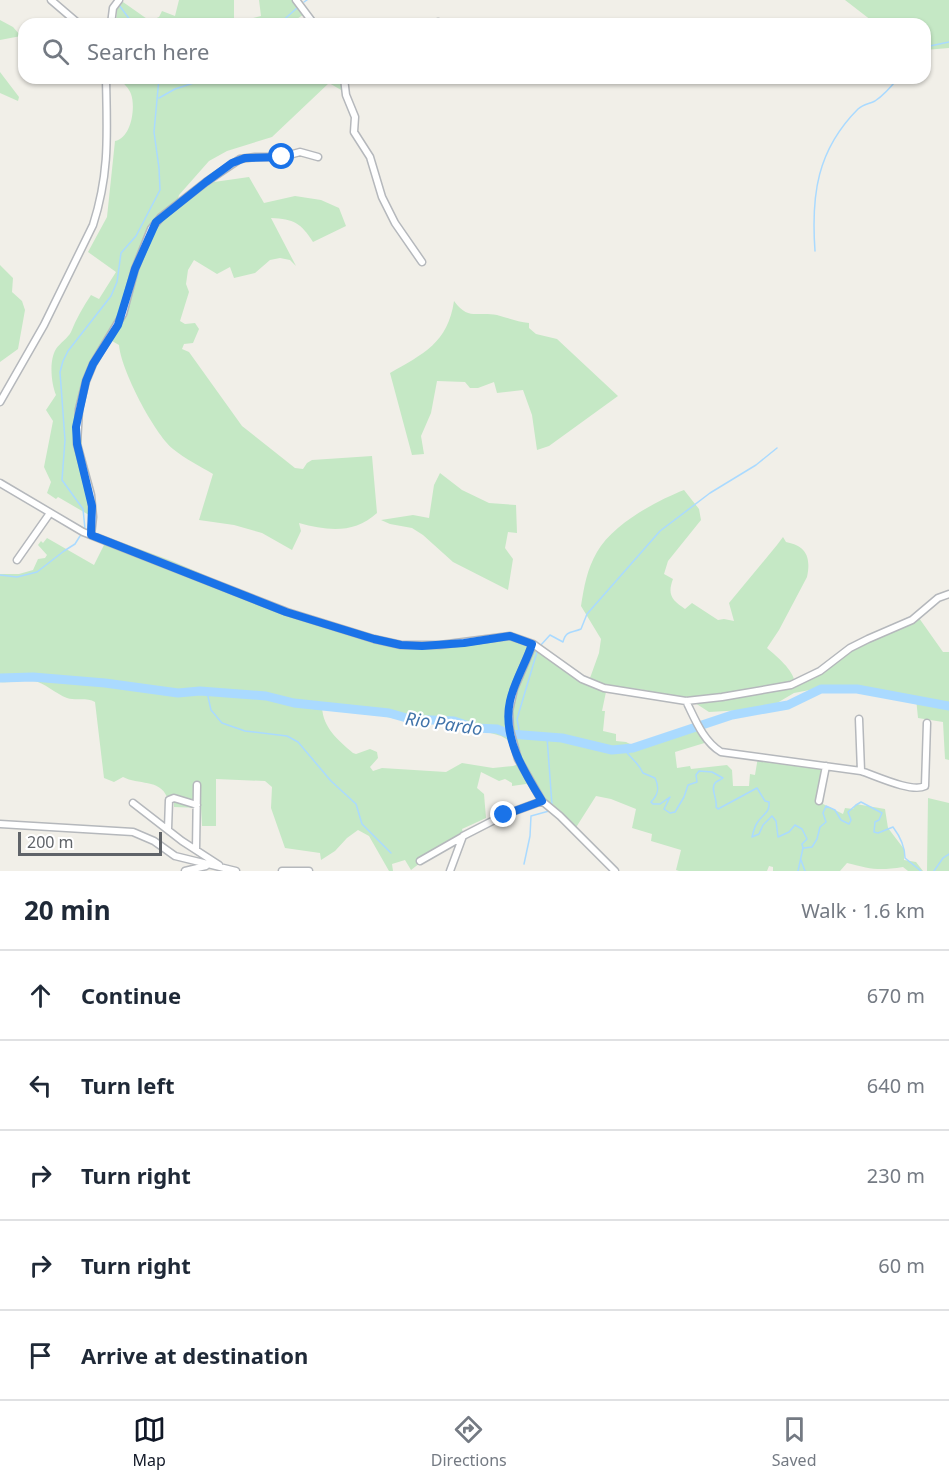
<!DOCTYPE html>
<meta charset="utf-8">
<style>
:root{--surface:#fff;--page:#f2f2f3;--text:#1f2937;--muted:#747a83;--line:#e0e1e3;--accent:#111827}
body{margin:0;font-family:"Noto Sans",sans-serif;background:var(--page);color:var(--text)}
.scale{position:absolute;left:18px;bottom:15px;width:144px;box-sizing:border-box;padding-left:6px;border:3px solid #5f6368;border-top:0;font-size:16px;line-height:21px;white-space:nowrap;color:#5f6368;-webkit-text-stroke:4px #fff;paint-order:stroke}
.stop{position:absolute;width:18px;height:18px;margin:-14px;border:4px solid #1a73e8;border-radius:50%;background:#fff}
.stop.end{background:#1a73e8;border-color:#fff;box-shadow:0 2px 6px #0008}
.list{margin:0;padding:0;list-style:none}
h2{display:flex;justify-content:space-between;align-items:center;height:78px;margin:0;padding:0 24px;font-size:26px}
h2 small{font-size:20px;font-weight:400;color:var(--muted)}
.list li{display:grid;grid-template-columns:39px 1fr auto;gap:18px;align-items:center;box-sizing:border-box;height:90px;padding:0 24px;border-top:2px solid var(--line)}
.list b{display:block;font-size:22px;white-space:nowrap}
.list em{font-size:20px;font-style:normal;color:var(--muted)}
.icon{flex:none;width:33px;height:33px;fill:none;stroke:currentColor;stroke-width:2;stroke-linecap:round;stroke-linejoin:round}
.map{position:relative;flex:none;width:949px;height:871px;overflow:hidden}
.search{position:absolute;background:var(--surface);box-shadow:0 2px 4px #0004;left:18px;right:18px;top:18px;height:66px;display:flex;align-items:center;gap:15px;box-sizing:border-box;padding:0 21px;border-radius:18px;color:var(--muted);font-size:22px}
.sheet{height:528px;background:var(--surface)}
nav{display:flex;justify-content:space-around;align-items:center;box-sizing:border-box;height:84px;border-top:2px solid var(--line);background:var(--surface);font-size:16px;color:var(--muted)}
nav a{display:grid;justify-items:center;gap:3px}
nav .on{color:var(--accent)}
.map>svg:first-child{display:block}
.green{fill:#c5e8c5;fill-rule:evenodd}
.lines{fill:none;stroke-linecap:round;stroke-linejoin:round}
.stream{stroke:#aadaff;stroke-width:1.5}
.river{stroke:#aadaff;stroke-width:9}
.minor-casing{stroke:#b5b8bc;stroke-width:9}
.minor{stroke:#fff;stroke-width:6}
.route{stroke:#1a73e8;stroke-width:8}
.labels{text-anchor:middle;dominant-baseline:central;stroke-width:4.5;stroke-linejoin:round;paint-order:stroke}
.water-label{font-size:18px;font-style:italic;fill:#4174aa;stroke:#fff}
</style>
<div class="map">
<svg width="949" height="871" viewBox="0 0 949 871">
<rect width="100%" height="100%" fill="#f1efe8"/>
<path class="green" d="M179 0H234V23L261 16 259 0H294L306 13 289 24H116L117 9 123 2 150 21 159 17 162 11 175 16Z
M845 0H949V48L925 50V24H876Z
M0 20 13 27 21 36 0 40Z
M0 72 19 97 18 101 0 93Z
M119 78H280L287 81 290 78H346L348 94 329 83 272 137 227 151 209 161 179 195 178 199 182 202 214 182 249 177 264 203 295 196 321 200 339 208 346 226 313 242C301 223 294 219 271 218L296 266 290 260 280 258 270 260 255 273 234 278 230 267 217 274 194 260 188 270 186 284 189 292 180 321 185 324 195 323 199 329 193 343 184 344 182 349 189 352 242 426 295 468 303 469 307 463 312 460 372 456 377 513C354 534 328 531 299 523L301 531 292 550 262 533 234 525 199 520 213 474C200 466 185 459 173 449 154 433 121 370 119 345L112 341 91 372 81 410 82 449 92 488 96 517 89 515 58 497 56 499 47 493 51 482 44 467 53 421 46 410 56 395C51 383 49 360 56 349 60 343 68 338 71 332 76 319 83 307 91 295L99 299 116 272 88 252 107 217 115 141C131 138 136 108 131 94 129 88 123 83 119 78Z
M0 265 13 278 12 292 22 301 25 310 18 349 0 362Z
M454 301C469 321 476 311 497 315 508 318 518 322 529 323V328L536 334 557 339 618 396 549 446 537 450 532 415 523 390 497 393 494 382 478 388H470L465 382 437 381 431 413 421 436 424 454 412 455 390 373C423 354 448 343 454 301Z
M440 473 462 490 489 503 516 505 517 533 508 532 505 548 513 559 508 590 453 562 423 535 412 528 390 524 381 520 413 515 429 518 434 485Z
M684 490 699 509 701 520 668 561 664 574 673 579C667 595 672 600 685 609L692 603 718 620 724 619 734 621 729 603 777 545 783 537 786 542C807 546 811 558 807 577L779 630 767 648C777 657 793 669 795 683L863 642 919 618 943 652H949V760L945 759 943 722 918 718 916 698 889 696 855 689 820 688 794 693 777 703 760 709 709 712 692 701 678 697 639 689 607 687 602 711H605L603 731 616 734V741L626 742 636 747 693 725H699L711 741 675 752 677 768 690 766 691 769 727 765 732 770 733 786H749L750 774 755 775 758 757 827 766 823 804 843 814 845 808 853 809 856 804 885 809 888 828 904 849V860L916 862 923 871H908L903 867C878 871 870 869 847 863L840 871H773V867L769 866 767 871H679L676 870 681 850 651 841 652 834 632 828 636 809 611 799 596 796 575 829 545 806 533 783 512 786V783L505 779 499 781 481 772 477 788 484 794 486 818 462 829 464 837 429 856 411 870 405 860 392 864 393 871H389L369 836 358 830 347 838 335 851 321 860 320 853 285 848 271 808 272 787 265 781 216 779V826H202L201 808 174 807V797H167C160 779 138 785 123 777L114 782 104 778 95 702C87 697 76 701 67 698 56 694 44 682 33 681 22 680 11 683 0 682V574H19L33 570 38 559 45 558 47 555 38 545 41 541 43 543 47 538 94 565 105 543 96 533 172 561 207 576 248 598 383 639 414 644 503 637 539 651 586 682 590 678 599 653 601 639 581 606C584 587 587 569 597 552 613 524 656 501 684 490ZM322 707 353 710 416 723 466 726 501 736 508 740 519 764 513 766 493 768 462 763 446 772 382 768 373 771 370 767 378 758 377 752 370 749 356 754 353 753C338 740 323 728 322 707Z
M928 798 949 803V871H927Z"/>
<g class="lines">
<path class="stream" d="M304 2 307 0
M119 5 133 24
M279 24 297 8
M925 47 949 42
M159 98 175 89 209 78
M815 251C811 195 817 150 858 109 863 104 869 104 875 101 884 95 891 87 898 78
M85 529 83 509 62 480 65 440 60 372 63 361 68 351 111 296 117 282 121 253 136 236 160 190 159 168 154 132 159 78
M0 575 17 577 37 572 64 551 75 544 80 536
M540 646 550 635 563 642C566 630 572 633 581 629L587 614 660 531 710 493 756 465 777 448
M207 692 211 710 222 723 245 731 287 736 298 742 331 781 356 804 362 824 391 853
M518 735 519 730 517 719 537 652
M547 737 552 805
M625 750C632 760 638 762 643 773L655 778C660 788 658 795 651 802L653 804H660L670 797 664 809 670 813 675 812 684 797 688 785 697 782 696 775 699 771 712 772 723 778C720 780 717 781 715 783 710 789 718 800 716 807L718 809 757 788 765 801 769 802C770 814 762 814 757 823 755 826 753 833 752 837L759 834 763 825 772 816 776 821 778 837 789 832 795 825 802 829 807 839 802 844 803 848 798 871
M804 848 812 847 817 839 820 827 826 822 823 813 826 806 835 810 841 820 849 824 851 820 848 812 856 805 861 802 882 813 879 820 875 822 874 832 878 833 893 827C899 835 905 847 905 858L921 871
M801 860 805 871
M524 864 530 836 531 816 549 811
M934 871 943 858 949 854"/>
<path class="river" d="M0 678 33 677 105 683 178 693 200 691 266 696 294 703 389 713 410 719 454 721 475 728 497 729 510 734 562 738 612 750 633 748 732 715 788 705 821 689H857L949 706"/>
<g class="minor-casing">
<path id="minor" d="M51 0 79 24
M296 0 314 24
M111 24 113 8 119 0
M434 24 438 22
M344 78 346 95 355 117 354 132 370 157 382 197 395 223 422 262
M0 402 44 325 93 225C110 172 107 133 106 78
M0 483 83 532 287 612 374 639 401 645H440L510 636 533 644 582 679 604 688 686 701 722 697 791 685 820 671 850 648 868 639 912 620 938 598 949 594
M91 535 93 517 91 495 77 444 79 409 86 381 93 364 123 314 135 269 151 229 161 217 206 182 240 159 255 157H282L300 152 318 157
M17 560 50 513
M533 644 514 689 509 711 510 730 518 759 542 801 560 816 615 871
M686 701C695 719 703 741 721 752L861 771 859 719
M861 771C876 776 912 793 925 786L927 723
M819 801 826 766
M133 803 182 841 219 865
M0 824 133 832 154 841 175 856 236 871
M168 829 169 800 174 798 197 805
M196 850 197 785
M420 861 462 837
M185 871 206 866
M282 871H309
M450 871 463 836 504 815 542 801"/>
</g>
<use href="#minor" class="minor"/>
</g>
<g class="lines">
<path class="route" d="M282 157 245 158 232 163 206 182 156 222 135 269 118 325 93 364 86 381 76 427 77 444 92 506 91 535 286 612 374 639 401 645 422 646 464 643 510 636 532 644C526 663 514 682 510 701 502 737 524 772 542 801L504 815"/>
</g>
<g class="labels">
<g class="water-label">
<text transform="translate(444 723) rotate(8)">Rio Pardo</text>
</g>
</g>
</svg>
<div class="scale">200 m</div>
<div class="stop" style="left:282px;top:157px"></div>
<div class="stop end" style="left:504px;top:815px"></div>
<div class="search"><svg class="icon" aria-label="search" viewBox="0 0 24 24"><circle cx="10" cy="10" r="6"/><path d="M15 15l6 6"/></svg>Search here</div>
</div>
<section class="sheet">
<h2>20 min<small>Walk · 1.6 km</small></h2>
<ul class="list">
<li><svg class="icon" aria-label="ahead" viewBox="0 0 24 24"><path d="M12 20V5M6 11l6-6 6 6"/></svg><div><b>Continue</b></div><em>670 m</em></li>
<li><svg class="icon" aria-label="left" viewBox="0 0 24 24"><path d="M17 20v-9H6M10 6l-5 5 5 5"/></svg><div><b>Turn left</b></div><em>640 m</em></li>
<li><svg class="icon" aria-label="right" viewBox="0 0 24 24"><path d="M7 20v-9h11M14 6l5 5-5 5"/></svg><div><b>Turn right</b></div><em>230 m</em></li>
<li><svg class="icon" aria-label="right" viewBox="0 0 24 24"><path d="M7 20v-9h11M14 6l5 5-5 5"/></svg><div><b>Turn right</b></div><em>60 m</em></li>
<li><svg class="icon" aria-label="arrive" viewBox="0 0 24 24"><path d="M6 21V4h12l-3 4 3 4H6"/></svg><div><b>Arrive at destination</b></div></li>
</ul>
</section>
<nav>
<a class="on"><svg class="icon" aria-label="map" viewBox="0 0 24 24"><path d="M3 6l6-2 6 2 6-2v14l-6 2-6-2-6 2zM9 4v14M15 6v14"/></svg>Map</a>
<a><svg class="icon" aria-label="directions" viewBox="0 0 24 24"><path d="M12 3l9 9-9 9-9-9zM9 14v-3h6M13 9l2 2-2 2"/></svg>Directions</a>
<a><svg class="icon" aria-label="saved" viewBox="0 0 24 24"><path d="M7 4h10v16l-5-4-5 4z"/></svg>Saved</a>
</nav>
